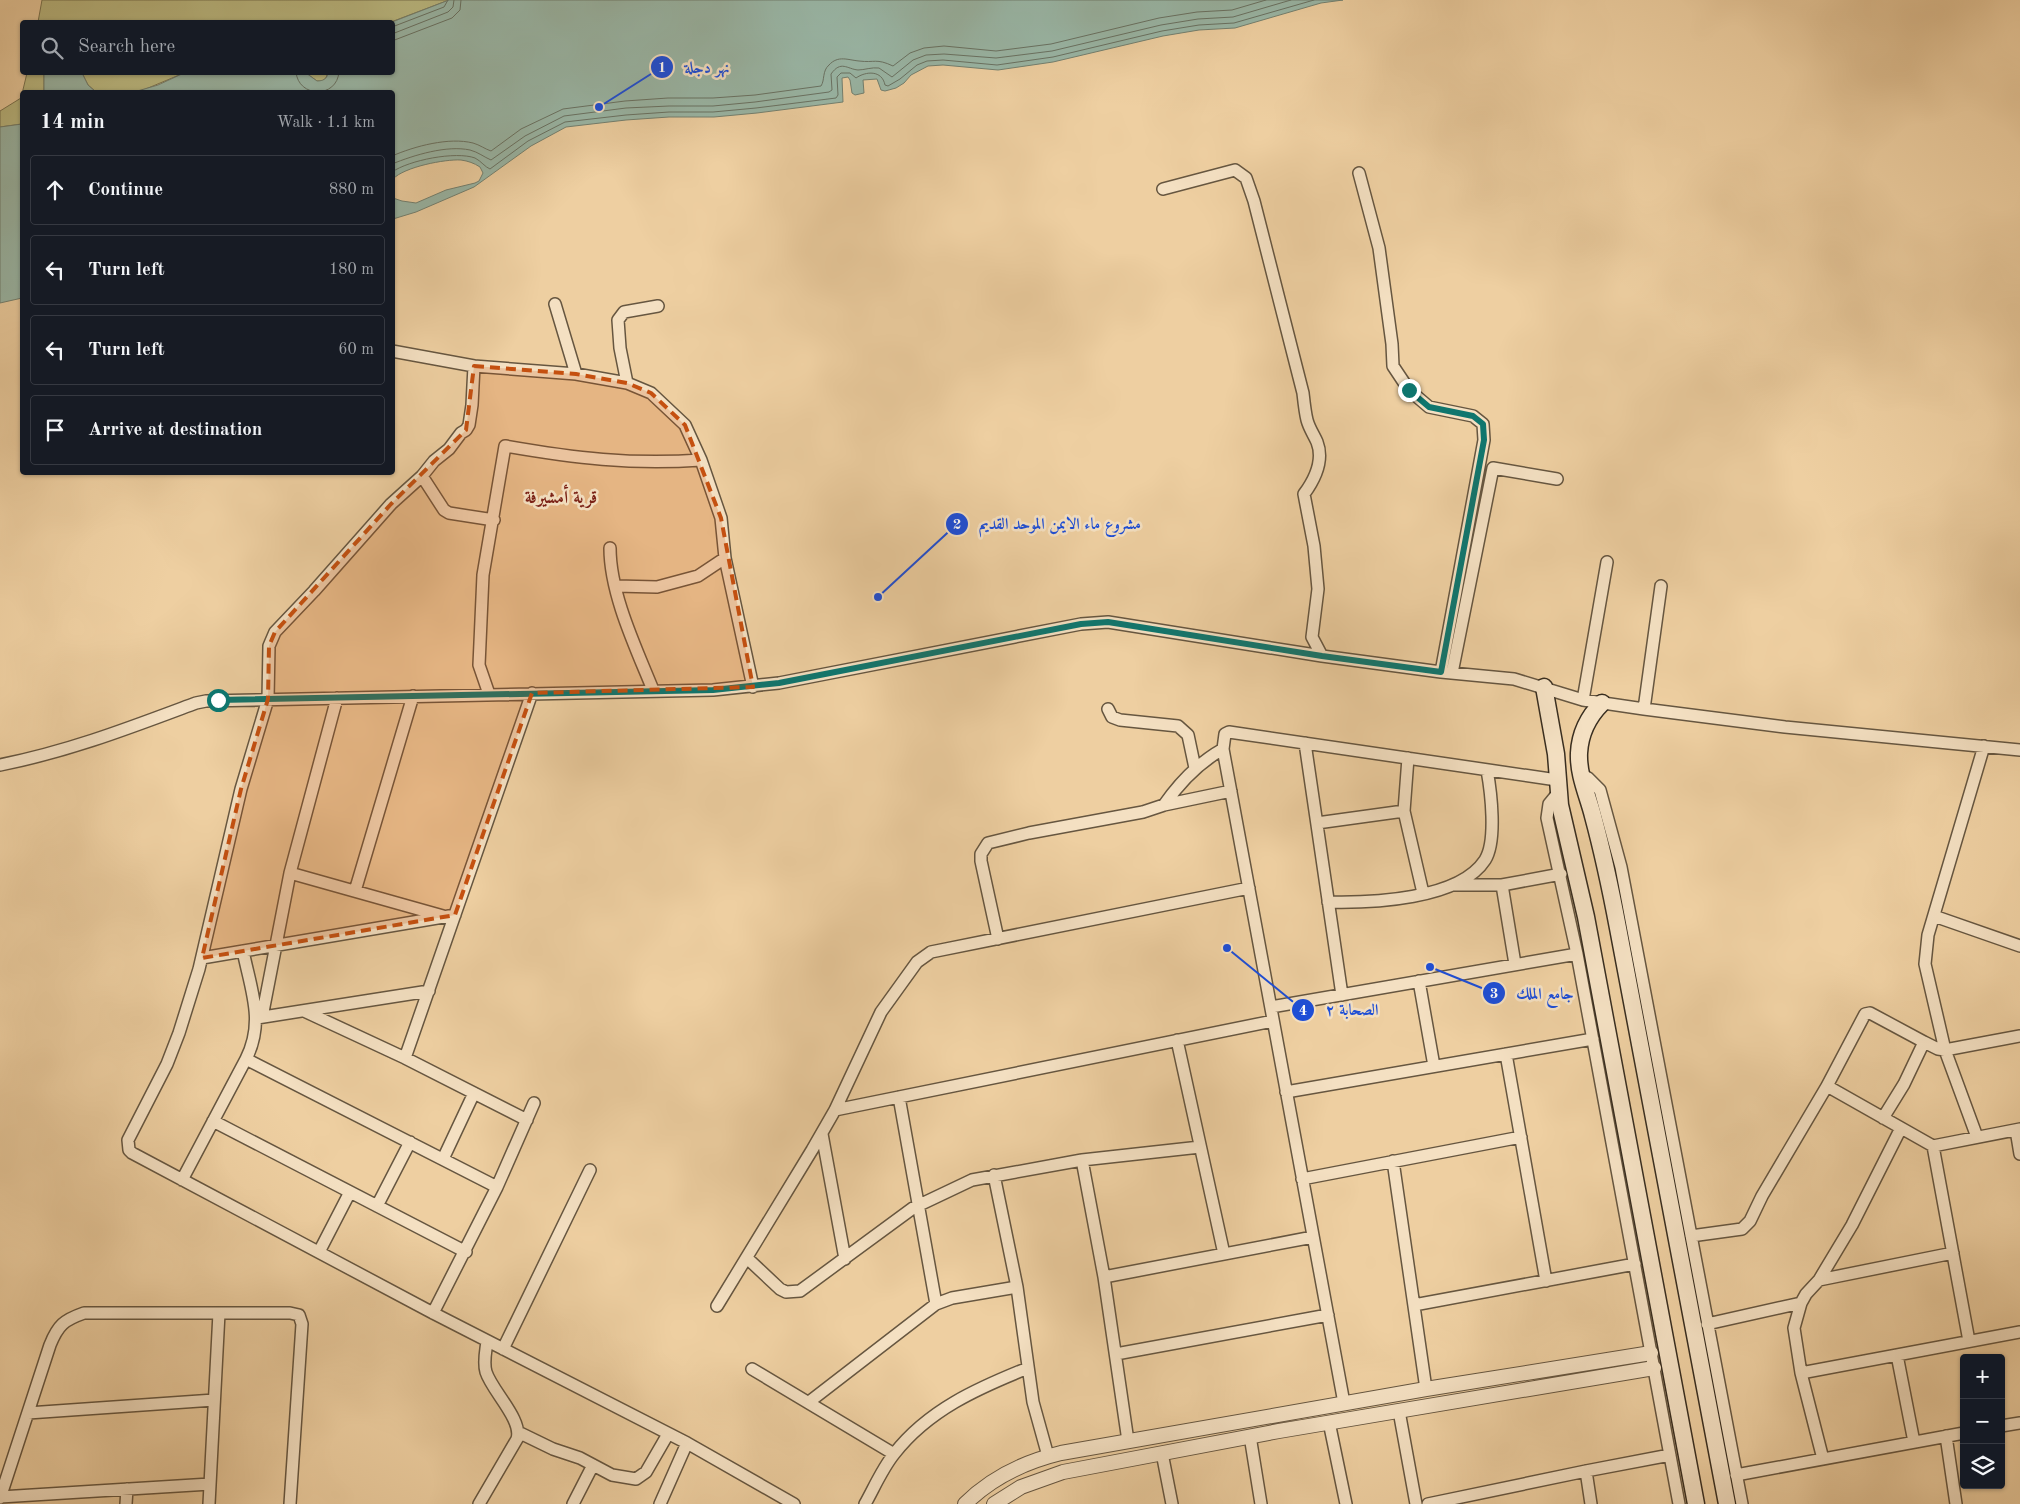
<!DOCTYPE html>
<meta charset="utf-8">
<style>
:root{--surface:#171b24;--page:#242831;--text:#f1f3f6;--muted:#9ea1a6;--line:#363941}
body{margin:0;font-family:"Old Standard TT",Amiri,serif;background:var(--page);color:var(--text)}
.controls{position:absolute;right:15px;bottom:15px;display:grid;overflow:hidden;border-radius:5px;box-shadow:0 1px 4px #0004}
.controls button{width:45px;height:45px;display:grid;place-items:center;padding:0;border:0;border-bottom:1px solid var(--line);background:var(--surface);color:var(--text);font:25px sans-serif}
.stop{position:absolute;width:15px;height:15px;margin:-11px;border:4px solid #0f766e;border-radius:50%;background:#fff}
.stop.end{background:#0f766e;border-color:#fff;box-shadow:0 1px 5px #0008}
.list{margin:0;padding:0;list-style:none}
h2{display:flex;justify-content:space-between;align-items:center;height:65px;margin:0;padding:0 20px;font-size:21px}
h2 small{font-size:16px;font-weight:400;color:var(--muted)}
.list li{display:grid;grid-template-columns:32px 1fr auto;gap:15px;align-items:center;box-sizing:border-box;height:70px;margin:0 10px 10px;padding:0 10px;border:1px solid var(--line);border-radius:5px}
.list b{display:block;font-size:19px;white-space:nowrap}
.list em{font-size:16px;font-style:normal;color:var(--muted)}
.icon{flex:none;width:28px;height:28px;fill:none;stroke:currentColor;stroke-width:2;stroke-linecap:round;stroke-linejoin:round}
.map{position:relative;flex:none;width:2020px;height:1504px;overflow:hidden}
.search{position:absolute;background:var(--surface);box-shadow:0 1px 4px #0004;left:20px;top:20px;width:375px;height:55px;display:flex;align-items:center;gap:12px;box-sizing:border-box;padding:0 18px;border-radius:5px;color:var(--muted);font-size:19px}
.panel{position:absolute;background:var(--surface);box-shadow:0 1px 4px #0004;left:20px;top:90px;width:375px;height:385px;border-radius:5px}
.map>svg:first-child{display:block}
.green{fill:#bbba82;stroke:#7a7451}
.water{fill:#99b6a6;stroke:#738070}
.lines{fill:none;stroke-linecap:round;stroke-linejoin:round}
.shore{stroke:#697263;stroke-width:1}
.minor-casing{stroke:#665640;stroke-width:14}
.tertiary-casing{stroke:#665640;stroke-width:16}
.secondary-casing{stroke:#392e20;stroke-width:19}
.minor{stroke:#f4e0c2;stroke-width:11}
.tertiary{stroke:#f4e0c2;stroke-width:14}
.secondary{stroke:#f4e0c2;stroke-width:16}
.route{stroke:#0f766e;stroke-width:6}
.marked{fill:#c55010;fill-opacity:0.2;stroke:#c55010;stroke-width:4;stroke-dasharray:10 6;stroke-linejoin:round}
.labels{text-anchor:middle;dominant-baseline:central;stroke-width:5;stroke-linejoin:round;paint-order:stroke}
.quarter-label{font-size:18px;font-weight:bold;fill:#7a1f14;stroke:#f4e0c2}
.leader{fill:none;stroke:#1d4ed8;stroke-width:2}
.callout-dot{fill:#1d4ed8;stroke:#f4e0c2;stroke-width:2}
.mark-label{font-size:15px;text-anchor:middle;font-weight:bold;fill:#fff}
.callout-label{font-size:16px;text-anchor:middle;font-weight:bold;fill:#1d4ed8;stroke:#f4e0c2;stroke-width:5;stroke-linejoin:round;paint-order:stroke}
</style>
<div class="map">
<svg width="2020" height="1504" viewBox="0 0 2020 1504">
<rect width="100%" height="100%" fill="#eecfa1"/>
<filter id="stains"><feTurbulence type="fractalNoise" baseFrequency=".004" numOctaves="4"/><feColorMatrix values="0 0 0 0 .2 0 0 0 0 .09 0 0 0 0 .02 0 0 0 .5 -.17"/></filter>
<radialGradient id="worn" r=".72"><stop offset=".6" stop-color="#630" stop-opacity="0"/><stop offset="1" stop-color="#630" stop-opacity=".3"/></radialGradient>
<path class="green" d="M42 0H449L391 22H38Z
M328 72 326 78 322 81H317L306 73Z
M27 73H44V92H22V124L0 127V111L21 98Z
M82 73H184L141 91 96 92 88 85Z"/>
<path class="water" d="M449 0H1343L1321 3 1235 28 1199 30 1163 36 1053 62 998 70 943 65 928 66 911 75 904 83 896 88 885 91 881 90 877 79 863 80 864 93 855 95 852 93 850 80 848 77 842 78 843 102 757 113 714 117H669L626 120 566 127 531 146 474 187 416 212 393 219V198L402 201 416 203 446 190 475 183 479 181 483 173 480 167C474 163 468 161 461 160 445 159 404 167 393 179L392 92H134L158 85 184 73H306L317 81C323 81 327 79 328 73L392 72V22Z
M44 73H82L88 85 96 92H44Z
M22 124V298L0 303V127Z"/>
<g class="lines">
<path class="shore" d="M392 27 444 7 448 0
M392 34 448 12 453 7 454 0
M392 41 452 18 460 10 461 0
M296 72C298 98 337 99 339 72
M392 156C415 146 449 137 473 143 480 145 485 149 491 151L521 129 563 109 625 101 668 98H713L755 95 821 86C825 80 822 71 829 65 838 55 848 60 859 61 875 63 876 58 893 66L910 53 924 48 944 46 996 51 1051 44 1159 18 1197 12 1232 10 1266 0
M392 164C414 155 447 145 470 150 478 152 484 157 491 160L525 136 564 116 626 108 669 106H713L755 102 829 92 832 90 831 74C841 60 847 69 858 70 864 70 872 67 879 68L892 77 913 60 926 55 944 54 996 58 1052 51 1161 25 1198 19 1233 17 1291 0
M392 172C409 160 456 151 475 158 481 161 485 167 490 169L528 141 565 122 626 115 669 112H713L756 108 836 98 838 95 837 77 841 73H850L856 78C866 71 882 70 885 85L888 86 900 79 917 65 927 61 943 60 997 65 1053 57 1162 31 1199 25 1234 23 1314 0"/>
<g class="minor-casing">
<path id="minor" d="M1359 173 1379 248 1392 344 1393 366 1409 390 1429 407 1473 416 1483 424 1484 440 1441 672
M1163 189 1235 170 1246 178 1254 201 1303 393C1304 402 1305 412 1307 420 1309 428 1314 435 1317 442 1324 460 1315 479 1304 494L1314 546 1318 589 1312 637 1322 656 1441 672 1514 679 1583 700 1644 709 1785 727 2020 750
M555 304 576 374
M392 351 474 366
M627 383 620 348 618 320 624 312 658 306
M422 476 444 510 449 513 494 520
M610 548C610 594 636 648 653 690
M616 586 657 587 698 576 725 558
M1452 673 1493 468 1557 479
M753 687 725 558 721 518 701 460 685 425 651 393 627 383 576 374 474 366 472 405 469 425 466 430 461 433 449 449 434 461 422 476 391 504 314 591 275 632 269 646 268 699 241 789 199 969 179 1033 167 1064 128 1140 129 1150 132 1153 433 1313 687 1443 794 1504
M489 694 479 665 483 575 505 446C574 458 631 465 701 460
M1583 700 1607 562
M1108 709 1112 717 1120 720 1178 726 1188 735 1195 768
M1644 709 1661 586
M1305 743 1342 995
M1408 758 1404 811 1423 893
M0 765C70 751 129 728 196 703L206 701 713 690 779 683 1081 624 1108 622 1322 656
M1580 774 1588 778 1600 790 1621 867 1742 1504
M1558 793 1549 804 1547 818 1577 954 1679 1504
M1164 805C1180 782 1198 763 1223 749
M1317 823 1404 811
M290 873 443 916
M1453 885H1502L1515 964
M1502 885 1561 874
M355 891 413 696
M1328 902C1371 903 1459 900 1485 860 1497 841 1491 792 1487 770
M1934 916 2020 946
M998 939 981 861V854L988 843 1029 833 1143 812 1164 805 1231 791
M202 958 455 915
M1419 981 1434 1066
M1271 1007 1577 954
M304 1011 405 1058 527 1120
M262 1017 290 873 337 698
M257 1018 429 991
M1177 1040 1224 1254
M1506 1054 1546 1281
M405 1058 532 693
M246 1059 497 1187
M1827 1086 1933 1146 2020 1129
M1286 1092 1593 1039
M899 1097 936 1304
M835 1110 1273 1021
M1883 1118 1904 1084 1924 1042 1938 1049 1945 1050 2020 1036
M213 1121 466 1252
M2016 1130 2020 1154
M822 1134 845 1259
M1977 1137 1945 1050 1925 964 1928 935 1984 746
M1933 1146 1969 1341
M443 1159 474 1093
M1082 1160 1104 1277 1128 1441
M1393 1161 1426 1389
M994 1175 1017 1287 1033 1402 1048 1456
M1302 1179 1521 1137
M182 1180 246 1059C265 1022 251 990 243 951
M377 1206 410 1142
M1691 1236 1742 1229 1750 1221 1762 1196 1827 1086 1865 1014 1870 1013 1924 1042
M319 1252 350 1192
M747 1258 780 1289 786 1292 800 1291 913 1208 972 1180 1082 1160 1200 1147
M1104 1277 1313 1237
M1819 1280 1953 1253
M1414 1305 1635 1264
M717 1306 812 1150 835 1110 881 1012 917 962 931 952 1249 888
M433 1313 497 1187 534 1103
M1707 1324 1801 1303
M503 1349 590 1170
M1116 1354 1328 1315
M1897 1355 1914 1442
M752 1369 894 1454
M1801 1373 2020 1332
M809 1402 936 1304 952 1298 1017 1287
M1344 1403 1223 749 1225 734 1229 732 1557 780
M1399 1411 1416 1504
M28 1413 214 1400
M1329 1422 1346 1504
M2001 1426 2020 1423
M518 1432 553 1449 580 1458 612 1475 636 1479 646 1472 668 1434
M1250 1436 1261 1504
M1946 1436 1956 1504
M1162 1453 1172 1504
M1823 1459 1801 1373 1794 1328 1801 1303 1806 1294 1819 1280 1852 1225 1901 1128
M1586 1471 1591 1504
M1736 1475 1964 1433
M0 1497 210 1484
M0 1498 50 1345C58 1325 64 1320 84 1313H290L299 1315 302 1324 290 1504
M126 1504 127 1489
M209 1504 219 1313
M479 1504 517 1439C523 1420 492 1391 486 1372 483 1362 486 1351 487 1341
M573 1504 593 1465
M660 1504 687 1443
M865 1504C874 1488 882 1469 894 1454 928 1410 978 1388 1028 1368
M1428 1504 1586 1471 1670 1455"/>
</g>
<g class="tertiary-casing">
<path id="tertiary" d="M965 1504C992 1477 1024 1462 1061 1453L1426 1389 1651 1353
M994 1504 1021 1487 1063 1472 1279 1431 1654 1368"/>
</g>
<g class="secondary-casing">
<path id="secondary" d="M1544 687 1556 754 1560 805 1586 917 1696 1504
M1602 703C1588 717 1580 733 1579 753 1578 775 1588 796 1593 816 1603 853 1611 891 1618 928L1727 1504"/>
</g>
<use href="#minor" class="minor"/>
<use href="#tertiary" class="tertiary"/>
<use href="#secondary" class="secondary"/>
</g>
<g class="lines">
<path class="route" d="M218 700 713 690 779 683 1081 624 1108 622 1322 656 1441 672 1484 440 1483 424 1473 416 1429 407 1409 390"/>
</g>
<path class="marked" d="M474 366 576 374 627 383 651 393 685 425 721 518 753 687 532 693 455 915 202 958 241 789 268 699 269 646 275 632 391 504 466 430Z"/>
<g class="labels">
<g class="quarter-label">
<text x="561" y="498">قرية أمشيرفة</text>
</g>
</g>
<path class="leader" d="M599 107L662 67M878 597L957 524M1430 967L1494 993M1227 948L1303 1010"/>
<g class="callout-dot">
<circle cx="599" cy="107" r="5"/>
<circle cx="878" cy="597" r="5"/>
<circle cx="1430" cy="967" r="5"/>
<circle cx="1227" cy="948" r="5"/>
<circle cx="662" cy="67" r="12"/>
<circle cx="957" cy="524" r="12"/>
<circle cx="1494" cy="993" r="12"/>
<circle cx="1303" cy="1010" r="12"/>
</g>
<g class="mark-label">
<text x="662" y="72">1</text>
<text x="957" y="529">2</text>
<text x="1494" y="998">3</text>
<text x="1303" y="1015">4</text>
</g>
<g class="callout-label">
<text x="707" y="73">نهر دجلة</text>
<text x="1060" y="529">مشروع ماء الايمن الموحد القديم</text>
<text x="1545" y="999">جامع الملك</text>
<text x="1352" y="1015">الصحابة ٢</text>
</g>
<rect width="100%" height="100%" filter="url(#stains)"/>
<rect width="100%" height="100%" fill="url(#worn)"/>
</svg>
<div class="controls">
<button>+</button>
<button>−</button>
<button><svg class="icon" aria-label="layers" viewBox="0 0 24 24"><path d="M12 4l9 5-9 5-9-5zM3 14l9 5 9-5"/></svg></button>
</div>
<div class="stop" style="left:218px;top:700px"></div>
<div class="stop end" style="left:1409px;top:390px"></div>
<div class="search"><svg class="icon" aria-label="search" viewBox="0 0 24 24"><circle cx="10" cy="10" r="6"/><path d="M15 15l6 6"/></svg>Search here</div>
<section class="panel">
<h2>14 min<small>Walk · 1.1 km</small></h2>
<ul class="list">
<li><svg class="icon" aria-label="ahead" viewBox="0 0 24 24"><path d="M12 20V5M6 11l6-6 6 6"/></svg><div><b>Continue</b></div><em>880 m</em></li>
<li><svg class="icon" aria-label="left" viewBox="0 0 24 24"><path d="M17 20v-9H6M10 6l-5 5 5 5"/></svg><div><b>Turn left</b></div><em>180 m</em></li>
<li><svg class="icon" aria-label="left" viewBox="0 0 24 24"><path d="M17 20v-9H6M10 6l-5 5 5 5"/></svg><div><b>Turn left</b></div><em>60 m</em></li>
<li><svg class="icon" aria-label="arrive" viewBox="0 0 24 24"><path d="M6 21V4h12l-3 4 3 4H6"/></svg><div><b>Arrive at destination</b></div></li>
</ul>
</section>
</div>
